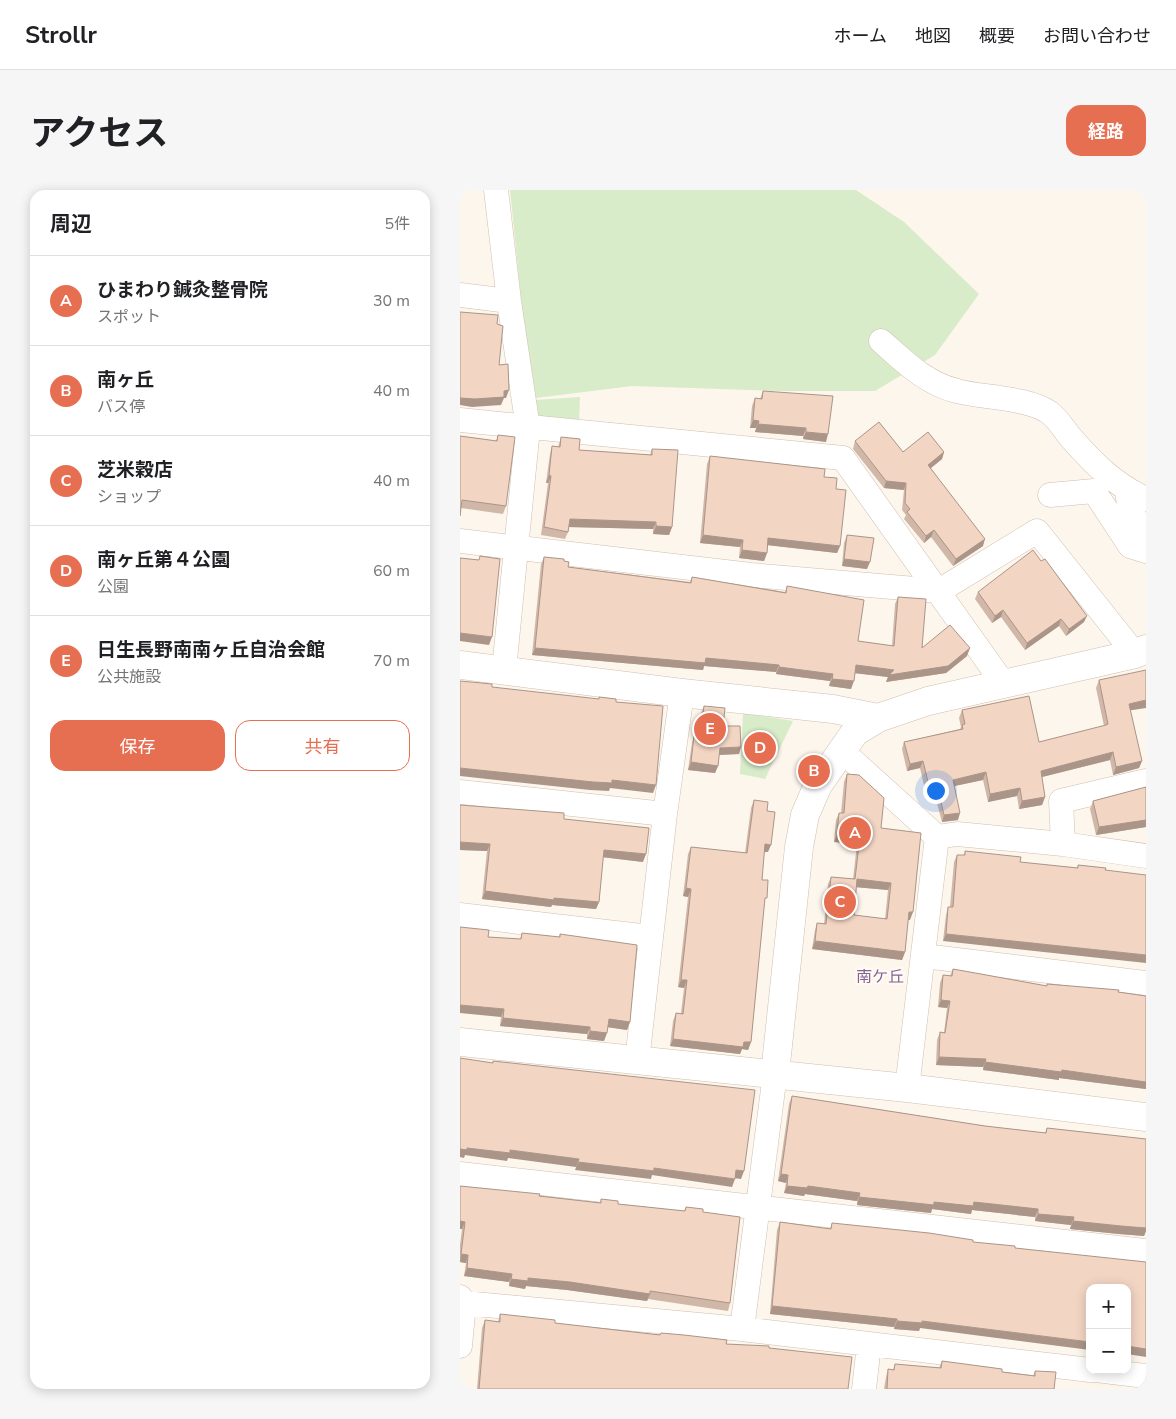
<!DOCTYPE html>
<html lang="ja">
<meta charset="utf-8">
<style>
:root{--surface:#fff;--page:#f6f6f6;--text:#202124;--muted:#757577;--line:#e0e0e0;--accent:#e76f51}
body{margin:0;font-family:"Nunito Sans","Noto Sans JP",sans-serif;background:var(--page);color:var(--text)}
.controls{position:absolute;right:15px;bottom:15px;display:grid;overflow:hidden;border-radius:10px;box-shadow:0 2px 12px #0003}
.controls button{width:45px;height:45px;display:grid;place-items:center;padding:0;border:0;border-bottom:1px solid var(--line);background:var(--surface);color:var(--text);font:25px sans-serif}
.you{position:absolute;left:475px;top:600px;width:18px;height:18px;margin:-12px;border:4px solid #fff;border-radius:50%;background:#1a73e8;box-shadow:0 0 0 8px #1a73e833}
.badge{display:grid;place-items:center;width:32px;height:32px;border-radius:50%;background:var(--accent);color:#fff;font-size:16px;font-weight:700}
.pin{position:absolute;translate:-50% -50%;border:2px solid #fff;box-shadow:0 1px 5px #0006}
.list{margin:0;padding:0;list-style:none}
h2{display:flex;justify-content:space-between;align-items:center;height:65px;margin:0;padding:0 20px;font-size:21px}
h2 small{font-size:16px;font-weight:400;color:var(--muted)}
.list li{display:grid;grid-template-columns:32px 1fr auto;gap:15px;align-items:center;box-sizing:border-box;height:90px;padding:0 20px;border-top:1px solid var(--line)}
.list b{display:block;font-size:19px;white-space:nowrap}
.list p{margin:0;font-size:16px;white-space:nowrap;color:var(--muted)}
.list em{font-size:16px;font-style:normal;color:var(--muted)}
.actions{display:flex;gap:10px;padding:15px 20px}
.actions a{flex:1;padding:11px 0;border:1px solid var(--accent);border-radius:15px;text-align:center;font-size:18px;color:var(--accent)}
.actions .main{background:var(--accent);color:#fff}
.map{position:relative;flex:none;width:686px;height:1199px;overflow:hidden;border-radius:15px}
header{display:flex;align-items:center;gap:30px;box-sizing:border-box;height:70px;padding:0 25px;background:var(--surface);border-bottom:1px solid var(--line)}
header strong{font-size:24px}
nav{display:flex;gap:28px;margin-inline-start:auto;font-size:18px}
.intro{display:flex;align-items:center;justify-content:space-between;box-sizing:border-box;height:120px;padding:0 30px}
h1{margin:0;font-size:35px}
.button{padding:12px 22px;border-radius:15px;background:var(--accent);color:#fff;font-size:18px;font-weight:700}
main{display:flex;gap:30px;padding:0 30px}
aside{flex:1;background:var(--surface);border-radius:15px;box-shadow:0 2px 12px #0003}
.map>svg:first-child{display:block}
.green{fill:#d8ecc9}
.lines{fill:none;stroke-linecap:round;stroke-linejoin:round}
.minor-casing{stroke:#d1beb0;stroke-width:25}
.tertiary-casing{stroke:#d1beb0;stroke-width:29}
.minor{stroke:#fff;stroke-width:24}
.tertiary{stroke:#fff;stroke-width:28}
.wall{fill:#d1b7a8;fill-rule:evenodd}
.shaded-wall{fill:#aa9588}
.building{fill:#f3d5c3;stroke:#aa9588;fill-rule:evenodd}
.labels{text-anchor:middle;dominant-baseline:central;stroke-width:4.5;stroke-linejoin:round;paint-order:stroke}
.neighbourhood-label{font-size:16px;fill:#846695;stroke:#fffaf3}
</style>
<header>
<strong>Strollr</strong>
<nav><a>ホーム</a><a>地図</a><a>概要</a><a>お問い合わせ</a></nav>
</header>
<div class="intro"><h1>アクセス</h1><a class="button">経路</a></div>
<main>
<aside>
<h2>周辺<small>5件</small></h2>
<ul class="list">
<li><span class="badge">A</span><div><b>ひまわり鍼灸整骨院</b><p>スポット</p></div><em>30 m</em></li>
<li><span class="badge">B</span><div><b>南ヶ丘</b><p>バス停</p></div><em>40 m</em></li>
<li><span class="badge">C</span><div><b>芝米穀店</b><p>ショップ</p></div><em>40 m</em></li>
<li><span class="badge">D</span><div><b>南ヶ丘第４公園</b><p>公園</p></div><em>60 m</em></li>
<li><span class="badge">E</span><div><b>日生長野南南ヶ丘自治会館</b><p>公共施設</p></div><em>70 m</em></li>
</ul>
<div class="actions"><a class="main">保存</a><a>共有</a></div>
</aside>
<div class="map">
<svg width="686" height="1199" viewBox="0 0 686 1199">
<rect width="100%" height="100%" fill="#fdf6ec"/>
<path class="green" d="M50 0H396L444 32 519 104 475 165 415 201H318L172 196 76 208 62 118Z
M120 207 119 235 76 231V210Z
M283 523 333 531 305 589 280 584Z"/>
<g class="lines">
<g class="minor-casing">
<path id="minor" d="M36 0 49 111 68 238 44 480
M0 105 49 111
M421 151C445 172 465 193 497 201 522 208 568 207 590 223 598 229 605 241 612 249 634 274 655 295 686 309
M0 230 383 268 543 493
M667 300 669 315 686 351
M590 305 634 301 670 356 686 361
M0 351 291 385 479 401 577 341 675 464
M382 561 477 647
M0 602 205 624
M477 647 497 644 603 654 686 666
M603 654 601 611 686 591
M0 725 190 747
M464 766 686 793
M177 871 205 624 222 503
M447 898 477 647
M0 984 686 1061
M0 1107 4 1113 0 1156
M4 1113 282 1139 630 1180
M282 1139 315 884
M636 1180 686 1186
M404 1199 409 1155"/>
</g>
<g class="tertiary-casing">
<path id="tertiary" d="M0 475 222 503 373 519 418 528
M0 852 447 898 686 927
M315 884 339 657 345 625 358 595 395 542 418 528 468 511 675 464 686 459"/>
</g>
<use href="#minor" class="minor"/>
<use href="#tertiary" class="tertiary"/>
</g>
<path class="wall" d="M303 201 366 252 343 249V246L295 242 296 238H290L292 216 295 208 300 209Z
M38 245 46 316 43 324 1 318 0 246 36 251Z
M101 247 119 260 190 265 192 259 212 337 209 345 193 344V339L109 337 108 342 105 349 81 345 88 293H86L90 264 92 256 98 257Z
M395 251 443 262H484L482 269 471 278 523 356 493 376 471 347 464 353 444 329 446 325 442 320 444 300 424 298 393 259Z
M250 266 364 287 376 299 380 356 377 363 308 355 307 363 304 371 279 368 280 357 240 353 247 274Z
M387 345 407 379 382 376 384 353Z
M84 367 104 371 108 377 230 392 232 387 325 402 327 396 398 451 432 456 435 414 438 407 462 458 507 466 486 483 426 492 428 487 395 483 391 499 369 496 370 491 316 484V482L244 476 243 480 72 465 81 374Z
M518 402 624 432 606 446 599 436 565 460 541 427 532 433 515 409Z
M639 490 670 520 682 571 679 578 653 585 650 570 582 587 585 607 582 615 559 619 557 606 528 612 523 590 494 596 498 630 482 632 474 602 466 604 460 578 447 581 442 559 444 552 500 539 501 537 499 528 502 520 579 552 644 536 636 498Z
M244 516 263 536 279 564 259 565 258 576 255 583 228 580 232 553 234 546H238L241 523Z
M387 584 421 638 450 730H448L445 762 442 770 352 759 355 740 357 733 364 734 368 694 371 687 393 689 397 654 374 652 376 630 379 623H381L384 592ZM396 697 428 700 425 729 394 725Z
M686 597V637L636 645 630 619 633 611Z
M294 610 307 621 308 662H304L302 690 304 716 291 852 288 860 282 859 280 864 210 856 213 831 216 823H221L224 798 218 797 228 707 223 706 228 664 231 657 285 663 291 618Z
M104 629 183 672 143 667 139 712 136 719 92 715 91 717 22 709 27 661 0 660Z
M505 661 560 672 617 678 618 675 646 678 483 751 486 725 488 717H490L494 672 497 665H504Z
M62 743 99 747 100 744 170 832 167 840 148 837 144 851 127 849V844L40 836 41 827 28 747 60 749Z
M493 779 587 796V794L686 806V899L599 888V890L523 880V877L476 875 477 850 480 842 484 843 487 818 478 817 480 793 483 785 490 786Z
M332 906 525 936 585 943 587 938 686 949V1041L684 1046 659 1044 610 1039 611 1035 575 1031V1027L512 1020 511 1024 472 1019 471 1023 397 1015V1011L345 1004 344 1006 324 1003 326 993 318 991 329 914Z
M0 996 140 1013 141 1009 158 1014 224 1021 226 1017 243 1022 270 1113 268 1121 188 1109 187 1111 107 1100 66 1096 65 1099 49 1096V1092L4 1086 6 1073 0 1072V1055L2 1039H0Z
M320 1032 370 1039 372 1033 460 1138 459 1141 434 1139V1137L310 1124 317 1040Z
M40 1124 95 1133 200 1145 201 1143 266 1154 309 1158 388 1199H17L22 1138 25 1130 38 1132Z
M482 1171 542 1182 573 1186 575 1181 594 1199H424L426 1187 428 1179 433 1180 435 1174 479 1178Z"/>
<path class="shaded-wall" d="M49 200 46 208H44L41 215 12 217 0 215V208Z
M293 230 299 231 296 238H290Z
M298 234 346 238 343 246 295 242Z
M346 242 368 244 366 252 343 249Z
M484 262 482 269 466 282 468 275Z
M89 285 91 286 88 293H86Z
M426 291 446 293 444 300 424 298Z
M110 329 196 332 193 339 107 337Z
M196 336 212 337 209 345 193 344Z
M474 340 471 347 464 353 466 346Z
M243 345 283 350 280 357 240 353Z
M308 348 380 356 377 363 306 355Z
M525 349 523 356 493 376 496 369Z
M282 360 307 363 304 371 279 368Z
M384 369 410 372 407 379 382 376Z
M543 420 541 427 532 433 535 426Z
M627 426 624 432 606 446 609 439Z
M601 429 599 436 565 460 567 453Z
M0 443 32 447 29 455 0 451Z
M75 458 246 468 319 475 316 482 244 476 243 480 72 465Z
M510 458 507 466 486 483 426 492 428 487 393 483 396 475Z
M319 477 373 484 370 491 316 484Z
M372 489 394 491 391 499 369 496Z
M686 510V518L666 521 669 514Z
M281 557 279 564 257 565 260 558Z
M653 562 650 570 578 588 581 581Z
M463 571 460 578 447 581 450 574Z
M682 571 679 578 653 585 656 577Z
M231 572 258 576 255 583 228 580Z
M0 578 152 590 196 595 193 603 150 598 149 601 130 600 0 586Z
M526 582 523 590 490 597 493 590Z
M477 594 474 602 466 604 469 596Z
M560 598 557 606 528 612 530 604Z
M585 607 582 615 559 619 562 611Z
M500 623 498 630 482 632 484 625Z
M686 630V637L636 645 639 637Z
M377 644 400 646 397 654 374 652Z
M0 652 30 654 27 661 0 660Z
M305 654 311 655 308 662H302Z
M144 660 186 664 183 672 141 667Z
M397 689 431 693 428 700 394 697Z
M226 698 231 699 228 707 223 706Z
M25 701 139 712 136 719 92 715 91 717 22 709Z
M449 722H453L450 730H446Z
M486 744 686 765V773L483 751Z
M355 751 445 762 442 770 352 759Z
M221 790H227L224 798 218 797Z
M481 810 490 811 487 818 478 817Z
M0 815 44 819 41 827 0 823Z
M43 828 130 837 127 844 40 836Z
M149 829 170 832 167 840 146 837Z
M130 841 147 843 144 851 127 849Z
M213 849 284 852H291L288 860 282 859 280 864 210 856Z
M479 867 526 869 523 877 476 875Z
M525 872 602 880 686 892V899L599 888V890L523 880Z
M7 958 50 960 119 969 116 977 48 968 47 971 5 965 4 968 0 967V959Z
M118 972 194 978 275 989 272 997 192 985 191 989 115 980Z
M276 980 284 981 281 989 273 988Z
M321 984 328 985 326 993 318 991Z
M327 996H348L400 1003 397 1011 345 1004 344 1006 324 1003Z
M399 1007 474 1012H514L578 1019 575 1027 512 1020 511 1024 472 1019 471 1023 397 1015Z
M578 1024 614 1027 611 1035 575 1031Z
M0 1031 5 1032 2 1039H0Z
M613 1031 686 1038V1041L684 1046 659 1044 610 1039Z
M1 1064 8 1065 6 1073 0 1072Z
M7 1078 52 1084 49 1092 4 1086Z
M68 1088 110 1092 190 1104 187 1111 107 1100 66 1096 65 1099 49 1096 51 1089Z
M312 1116 437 1129 434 1137 310 1124Z
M437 1131H462L630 1152V1160L460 1138 459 1141 434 1139Z
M667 1156 686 1159V1167L667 1164Z"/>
<path class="building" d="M0 122 38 125 37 134 43 136 39 175 48 174 49 200 44 201V207L15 209 0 208Z
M303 201 373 206 368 244 346 242V238L298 234 299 231 293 230 295 208 302 209Z
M419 232 443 262 468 242 484 262 468 275 525 349 496 369 474 340 466 346 447 322 450 319 445 313 446 293 426 291 395 251Z
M38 245 55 247 46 316 2 310 0 326V246L37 251Z
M101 247 120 249 119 260 192 265V259L218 260 212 337 196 336V332L110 329 108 342 84 337 91 286 89 285 92 256 100 257Z
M250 266 365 279 364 287 377 288 376 299 386 300 380 356 308 348 307 363 282 360 283 350 243 345Z
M387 345 414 348 410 372 384 369Z
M573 360 581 371 585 369 627 426 609 439 601 429 567 453 543 420 535 426 518 402Z
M20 366 40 369 32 447 0 443V368L19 370Z
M84 367 104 369V371L109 372 108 377 231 393 232 387 326 403 327 396 404 410 398 451 434 456 438 407 466 409 462 458 490 435 510 458 488 476 429 485 434 480 396 475 394 491 372 489 373 484 319 477V475L246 468 245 473 75 458Z
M686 480V510L669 514 682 571 656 577 653 562 581 581 585 607 562 611 560 598 530 604 526 582 493 590 500 623 484 625 477 594 469 596 463 571 450 574 444 552 503 539 502 535 505 534 502 520 569 506 579 552 646 535 648 534 639 490Z
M0 491 32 494V497L139 509V507L156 509V512L203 516 196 595 152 590V593L133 592 0 578Z
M244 516 265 518 263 536H280L281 557 260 558 258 576 231 572 234 546H240Z
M387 584 399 585 424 608 421 638 461 643 453 722H449L445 762 355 751 357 733 366 734 371 687 395 689 400 646 377 644 379 623H384ZM397 689 431 693 427 729 394 725Z
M686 597V630L639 637 633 611Z
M294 610 308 612 307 621 315 622 311 655 305 654 302 690H308L307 708H305L291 852H284L283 857 213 849 216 823 223 824 227 790H221L231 699 226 698 231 657 287 663Z
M0 615 104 623V629L189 638 186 664 144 660 139 712 94 708V710L25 701 30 654 0 652Z
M505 661 561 667 560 672 618 678V675L646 678 645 680 686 685V765L486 744 488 717H493L497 665H505Z
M0 737 29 740 28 747 61 749 62 743 100 747V744L177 755 170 832 149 829 147 843 130 841V837L43 828 44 819 0 815Z
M493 779 587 796V794L659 800 658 802 686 806V892L602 880 601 882 525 872 526 869 479 867 480 842 485 843 490 811 481 810 483 785 492 786Z
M0 868 33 873V871L295 900 284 981 276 980 275 989 194 978V981L118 972 119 969 50 960V963L7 958V960L0 959Z
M332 906 525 936 586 943 587 938 686 949V1038L661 1036 613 1031 614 1027 578 1024V1019L514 1012 513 1016 474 1012V1015L399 1007 400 1003 348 996 347 998 327 996 328 985 321 984Z
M0 996 80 1004 79 1006 141 1013V1009L158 1011V1014L225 1021 226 1017 243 1019V1022L280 1027 270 1113 190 1101V1104L110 1092 68 1088V1091L51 1089 52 1084 7 1078 8 1065 1 1064 5 1032 0 1031Z
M320 1032 371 1039 372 1033 469 1043 513 1050V1052L555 1056V1058L686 1072V1159L667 1156V1098H630V1152L462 1131V1133L437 1131V1129L312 1116Z
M40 1124 95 1130V1133L200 1145 201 1143 224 1145 267 1150 266 1154 309 1156V1158L392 1167 388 1199H19L25 1130 40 1132Z
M482 1171 542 1179V1182L575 1186V1181L596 1182 594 1199H427L428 1179 434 1180 435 1174 481 1178Z"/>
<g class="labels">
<g class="neighbourhood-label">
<text x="420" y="787">南ケ丘</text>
</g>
</g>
</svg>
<div class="controls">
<button>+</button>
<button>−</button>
</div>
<div class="you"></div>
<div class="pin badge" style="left:395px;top:643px">A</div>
<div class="pin badge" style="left:354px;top:581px">B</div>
<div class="pin badge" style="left:380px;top:712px">C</div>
<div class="pin badge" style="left:300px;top:558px">D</div>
<div class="pin badge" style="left:250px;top:539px">E</div>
</div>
</main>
